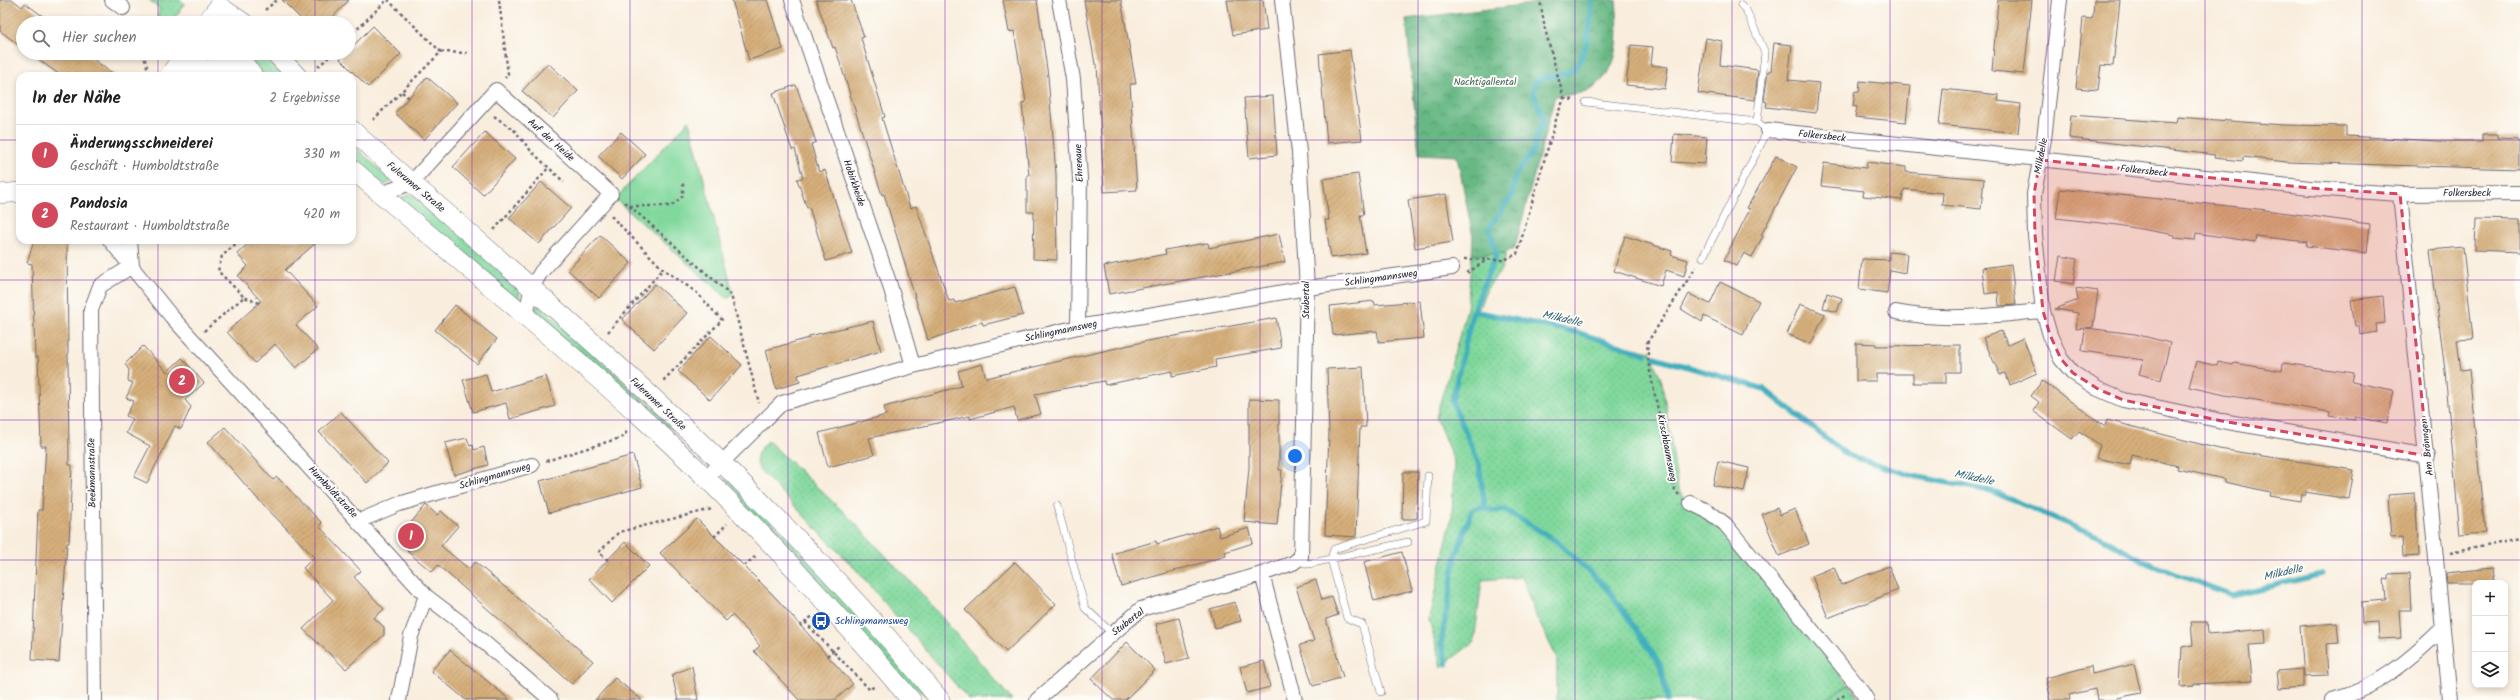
<!DOCTYPE html>
<html lang="de">
<meta charset="utf-8">
<style>
:root{--surface:#fff;--page:#f2f2f2;--text:#202124;--muted:#757577;--line:#e0e0e0;--accent:#d1495b}
body{margin:0;font-family:Kalam,sans-serif;background:var(--page);color:var(--text)}
.controls{position:absolute;right:12px;bottom:12px;display:grid;overflow:hidden;border-radius:8px;box-shadow:0 2px 6px #0003}
.controls button{width:36px;height:36px;display:grid;place-items:center;padding:0;border:0;border-bottom:1px solid var(--line);background:var(--surface);color:var(--text);font:20px sans-serif}
.you{position:absolute;left:1295px;top:456px;width:14px;height:14px;margin:-10px;border:3px solid #fff;border-radius:50%;background:#1a73e8;box-shadow:0 0 0 6px #1a73e833}
.badge{display:grid;place-items:center;width:26px;height:26px;border-radius:50%;background:var(--accent);color:#fff;font-size:13px;font-weight:700}
.pin{position:absolute;translate:-50% -50%;border:2px solid #fff;box-shadow:0 1px 4px #0006}
.list{margin:0;padding:0;list-style:none}
h2{display:flex;justify-content:space-between;align-items:center;height:52px;margin:0;padding:0 16px;font-size:17px}
h2 small{font-size:13px;font-weight:400;color:var(--muted)}
.list li{display:grid;grid-template-columns:26px 1fr auto;gap:12px;align-items:center;box-sizing:border-box;height:60px;padding:0 16px;border-top:1px solid var(--line)}
.list b{display:block;font-size:15px;white-space:nowrap}
.list p{margin:0;font-size:13px;white-space:nowrap;color:var(--muted)}
.list em{font-size:13px;font-style:normal;color:var(--muted)}
.icon{flex:none;width:22px;height:22px;fill:none;stroke:currentColor;stroke-width:2;stroke-linecap:round;stroke-linejoin:round}
.map{position:relative;flex:none;width:2520px;height:700px;overflow:hidden}
.search{position:absolute;background:var(--surface);box-shadow:0 2px 6px #0003;left:16px;top:16px;width:340px;height:44px;display:flex;align-items:center;gap:10px;box-sizing:border-box;padding:0 14px;border-radius:22px;color:var(--muted);font-size:15px}
.panel{position:absolute;background:var(--surface);box-shadow:0 2px 6px #0003;left:16px;top:72px;width:340px;height:172px;border-radius:12px}
.map>svg:first-child{display:block}
.grass{fill:url(#grass-dots);stroke:#517d6c}
.forest{fill:url(#forest-crowns);stroke:#456d60}
.green{fill:#80d89c;stroke:#517d6c}
.lines{fill:none;stroke-linecap:round;stroke-linejoin:round}
.stream{stroke:#40afbd;stroke-width:5.5}
.building{fill:url(#building-hatch)}
.lane-casing{stroke:#6d6974;stroke-width:8}
.street-casing{stroke:#6d6974;stroke-width:16}
.secondary-casing{stroke:#6d6974;stroke-width:20}
.path{stroke:#6d6974;stroke-width:2.5;stroke-dasharray:3 3;stroke-linecap:butt}
.lane{stroke:#fff;stroke-width:7}
.street{stroke:#fff;stroke-width:14}
.secondary{stroke:#fff;stroke-width:19}
.marked{fill:#d1495b;fill-opacity:0.2;stroke:#d1495b;stroke-width:3;stroke-dasharray:8 5;stroke-linejoin:round}
.grid{fill:none;stroke:#7b2cbf;stroke-width:1;stroke-opacity:0.55}
.labels{text-anchor:middle;dominant-baseline:central;stroke-width:4;stroke-linejoin:round;paint-order:stroke}
.park-label{font-size:10px;fill:#43625d;stroke:#fdfcf7}
.street-label{font-size:10px;fill:#22223b;stroke:#fdfcf7}
.transit-label{font-size:10px;fill:#164399;stroke:#fdfcf7;text-anchor:start}
.water-label{font-size:11px;font-style:italic;fill:#306176;stroke:#fdfcf7}
</style>
<div class="map">
<svg width="2520" height="700" viewBox="0 0 2520 700">
<defs>
<pattern id="grass-dots" width="8" height="8" patternUnits="userSpaceOnUse"><rect width="8" height="8" fill="#80d89c"/><path d="M2 2h.1M6 6h.1" fill="none" stroke="#6eb987" stroke-width="1.8" stroke-linecap="round"/></pattern>
<pattern id="forest-crowns" width="20" height="18" patternUnits="userSpaceOnUse"><rect width="20" height="18" fill="#68b884"/><path d="M2 6a3 3 0 1 1 6 0M12 15a3 3 0 1 1 6 0" fill="none" stroke="#55956d"/></pattern>
<pattern id="building-hatch" width="6" height="6" patternUnits="userSpaceOnUse"><rect width="6" height="6" fill="#d6af7a"/><path d="M-1 1l2-2M0 6l6-6M5 7l2-2" fill="none" stroke="#b7966a"/></pattern>
</defs>
<rect width="100%" height="100%" fill="#fdfcf7"/>
<filter id="ink" filterUnits="userSpaceOnUse"><feTurbulence type="fractalNoise" baseFrequency=".025" numOctaves="2"/><feDisplacementMap in="SourceGraphic" scale="8" xChannelSelector="R" yChannelSelector="G"/><feConvolveMatrix kernelMatrix="1 2 1 2 8 2 1 2 1" color-interpolation-filters="sRGB"/></filter>
<filter id="wash" filterUnits="userSpaceOnUse"><feTurbulence type="fractalNoise" baseFrequency=".012" numOctaves="4" result="noise"/><feDisplacementMap in="SourceGraphic" scale="16" xChannelSelector="R" yChannelSelector="G"/><feGaussianBlur stdDeviation="0.9" result="paint"/><feColorMatrix in="noise" values="0 0 0 0 0 0 0 0 0 0 0 0 0 0 0 0 0 1.4 0 .05"/><feComposite in="paint" operator="in"/></filter>
<g filter="url(#wash)">
<rect width="100%" height="100%" fill="#f9eede"/>
<path class="grass" d="M149 0H181L184 4 172 23H157L159 8Z
M245 53H261L282 76H262Z
M352 144 392 181 385 185 352 162Z
M410 194 432 207 520 287 519 303 396 200Z
M1506 253 1502 268 1487 289 1478 310 1651 352 1662 382 1678 489 1683 497 1718 523 1849 684 1824 700H1557V658L1534 612 1522 577 1482 580 1474 642 1441 667 1429 618 1452 516 1454 462 1436 417 1467 309 1472 255Z
M535 301 676 428 674 430 654 420 541 323Z
M768 441 850 518 922 594 1012 700H969L859 573 759 469C753 456 759 450 768 441Z
M727 476 817 568 928 697 906 682 728 492Z"/>
<path class="forest" d="M1545 0H1616C1619 33 1623 75 1586 91 1577 95 1565 95 1555 96L1515 247 1506 253 1472 255 1473 237 1457 156 1419 154 1406 19 1530 4Z"/>
<path class="green" d="M689 121 733 293 728 299 615 199Z
M1849 684 1859 700H1824Z"/>
<g class="lines">
<path class="stream" d="M1473 311 1576 332 1646 354
M1654 357 1764 389 1847 455 1913 476 1991 491 2102 538 2154 566 2232 595 2323 574
M1485 508 1494 511 1504 509 1556 541 1607 588 1660 664 1668 700
M1447 664 1441 644 1455 559 1472 510 1481 507 1485 508 1479 464 1452 401 1473 311 1496 255 1490 229 1492 224 1513 194 1515 176 1534 150 1537 134 1543 124 1544 119 1534 94V84C1542 73 1557 78 1568 73 1586 67 1593 16 1591 0"/>
</g>
<g id="blocks">
<path class="building" d="M0 0H13L22 7 25 3 52 23H23V48L0 31Z
M282 0H349L327 23H305Z
M732 0H767L783 49 749 60Z
M816 0H851L864 37 861 38 885 117 882 118 910 208 916 206 949 301 954 300 955 303 1015 287 1023 315 983 325 982 322 928 340 884 194 882 195 835 47 833 48Z
M1003 0H1037L1048 76 1056 174 1057 260 1033 259 1034 212H1027V175H1029L1022 103 1026 102 1014 31 1009 32Z
M1084 0H1121L1136 84H1130L1137 190 1104 192 1097 64H1095Z
M1227 0H1263L1267 30 1233 35Z
M1998 0H2032L2024 74 1992 71Z
M2094 0H2120L2113 66 2101 65 2098 90 2076 88 2083 18 2091 19 2093 16Z
M373 26 401 54 368 87 340 59Z
M1706 38 1722 41 1720 65 1758 70 1755 100 1698 93Z
M1774 43 1792 45 1788 80 1819 83 1816 113 1766 107 1767 102 1764 101 1768 71H1771Z
M1631 45 1653 47 1651 65 1668 67 1665 89 1626 85Z
M1350 50 1362 140 1327 143 1319 54Z
M30 53H85L116 76H61Z
M548 63 578 91 553 118 522 91Z
M427 77 457 103 424 140 395 113Z
M1860 81 1910 86 1906 122 1855 117 1857 107 1853 106 1855 91 1859 92Z
M796 85 816 142 811 144 819 172 825 170 852 253 826 261 809 207 807 208 797 179 803 178 795 149 792 150 773 93Z
M1943 89 1999 95 1998 101 2021 104 2018 133 1939 125Z
M1273 96 1277 155 1249 158 1244 98Z
M2071 115 2176 123 2177 117 2283 125 2346 126V136L2439 141H2483V134H2497V138L2519 139V169L2287 162 2243 157V161L2214 158 2215 155 2069 138Z
M485 132 515 159 483 195 453 167Z
M621 132 645 154 622 179 598 156Z
M1674 134 1707 137 1705 164 1672 162Z
M1776 156 1797 167 1761 235 1763 236 1752 257 1744 253 1737 266 1724 260 1750 209 1747 208Z
M1867 162 1906 167V172L1984 179 1981 209 1942 205 1943 193 1904 189 1902 200 1863 196 1864 191 1821 186 1824 163 1866 168Z
M1358 174 1364 215H1360L1366 253 1331 258 1325 220H1329L1323 179Z
M541 182 571 208 539 244 509 218Z
M2060 189 2258 209 2370 224 2367 253 2306 246 2307 242 2256 236 2255 242 2196 233 2195 240 2175 238V235L2118 225 2056 218Z
M1446 194 1453 242 1415 248 1408 200Z
M2476 219 2520 220V252L2475 250Z
M1279 234 1285 262 1109 294 1104 266 1166 254 1165 250 1187 246 1208 243 1209 248Z
M600 235 631 263 599 298 568 270Z
M1625 236 1672 251 1671 255 1688 260 1684 276 1666 270 1661 286 1614 271Z
M34 240H67L69 465H72L69 543H67L59 662 32 660 38 510H42L46 446H41L38 357H35L32 264 27 263Z
M252 240H319L285 270 318 306 296 325 318 349 296 368 275 344 255 363 227 332 261 301 238 276 248 266 237 254Z
M2463 247 2473 339 2457 340 2461 370 2469 369 2485 533 2460 535 2445 371 2430 250Z
M1889 252 1907 254 1905 273 1890 270 1887 293 1859 289 1862 259 1889 260Z
M2060 256 2077 259 2073 284 2056 281Z
M2011 264 2016 305 1999 306 1998 292 1985 294 1982 268Z
M1720 282 1759 301 1743 335 1704 316 1702 322 1681 309 1689 294 1710 304Z
M655 284 687 313 654 349 622 320Z
M2076 288 2098 291 2093 327 2086 328 2135 334 2170 343 2161 380 2139 374 2143 360 2082 351 2085 328 2076 329 2078 313 2055 309 2078 300Z
M1827 293 1842 298 1837 312 1823 308Z
M2383 296 2385 323 2376 324 2377 332 2360 335 2359 326H2355L2351 300Z
M1374 301 1375 305 1420 301 1424 338 1379 342 1377 331 1333 335 1330 306Z
M1800 304 1825 314 1811 344 1787 334Z
M455 305 497 339 477 364 435 330Z
M1276 318 1281 348 1215 359 1216 367 1172 376V371L1105 385 1104 381 1035 394 1041 414 1017 420 1014 407 970 419V416L869 438 874 455 828 467 819 433 886 415 884 407 962 386 958 371 982 364 986 378 1147 341Z
M873 321 881 351 798 375 800 382 776 389 766 350 809 338V336Z
M2001 331 2008 345 2023 338 2037 373 2010 385 2005 373 2000 375 1983 338Z
M711 336 742 365 710 400 678 371Z
M1856 343 1876 344V346L1960 345V372H1946V383H1913V374H1876V381H1856Z
M143 346 167 372 182 358 204 383 185 400 191 407 181 429 175 426 147 483 134 477 150 446 126 433 133 419 126 416 134 401 126 398 133 383 128 381 129 370 125 364Z
M2196 361 2217 366 2218 362 2233 365 2234 363 2282 371 2283 363 2354 373 2352 382 2393 390 2387 423 2355 417V420L2329 416 2330 412 2225 395 2189 387Z
M1363 367 1366 427H1360L1356 537 1325 535 1329 434 1327 369Z
M486 374 491 392 546 376 555 406 510 419 506 403 473 412 463 380Z
M2042 381 2105 426 2107 420 2219 449 2354 470 2349 499 2305 492V495H2301L2300 501 2269 496 2270 492 2225 482V479L2177 469 2178 466 2132 455 2130 465 2096 458 2100 445 2079 431 2072 439 2033 411 2039 402 2031 396Z
M1249 399 1279 400V470H1282L1277 525 1244 522 1249 468Z
M341 412 388 463 367 483 319 432Z
M225 427 273 480 277 477 322 523 319 526 361 571 354 577 384 609 374 618 384 627V635L346 669 303 629 333 600 303 568 314 557 256 497 208 442Z
M467 438 470 446 473 445 474 450 484 447 488 465 454 475 445 443Z
M633 455 642 487 549 513 540 481Z
M1718 461 1749 468 1744 492 1713 485Z
M1403 472H1418L1417 518 1414 519H1402Z
M2415 493 2419 556 2403 557 2402 537 2391 538 2388 495Z
M426 505 437 515 441 511 458 526 441 546 469 569 475 562 593 661 572 684 438 565 432 572 407 551 416 541 404 531Z
M1777 508 1780 515 1795 509 1809 544 1779 556 1762 514Z
M697 519 774 596 853 684 835 700H799L754 651 760 646 752 636 732 615 726 621 660 553Z
M1217 526 1220 537 1249 528 1253 543 1225 552 1226 556 1121 586 1112 554 1156 541 1157 544Z
M625 542 649 566 612 603 589 579Z
M1402 552 1412 591 1374 601 1364 562Z
M1015 562 1056 604 1006 652 965 610Z
M1889 566 1898 590 1828 618 1812 576 1834 567 1841 585Z
M2492 568 2494 583H2447L2446 573Z
M2409 573 2411 610H2399L2401 638 2379 639 2378 622 2362 623 2361 602 2386 600 2384 578 2389 579V574Z
M1316 580 1322 600 1332 597 1338 615 1326 619 1343 677 1313 686 1300 645 1314 641 1296 587Z
M1235 602 1241 621 1215 628 1210 609Z
M1179 618 1189 658 1166 664 1156 624Z
M2191 622H2207L2208 634 2265 629 2266 644 2249 645 2252 681 2194 684V686L2180 687 2182 647 2193 645Z
M2337 623 2339 643 2326 644 2328 675 2304 676 2300 626Z
M1127 642 1155 670 1125 700H1113L1091 679Z
M450 650 510 700H466L431 671Z
M1264 661 1270 687 1247 693 1240 667Z
M2134 664 2141 693 2117 698V700H2097L2095 689 2069 695 2070 700H2051L2046 678 2091 666 2092 674Z
M692 666 698 700H678L672 675Z
M2303 669V687L2279 689 2277 671Z
M615 678 642 700H595Z"/>
</g>
</g>
<g filter="url(#ink)">
<use href="#blocks" fill-opacity="0" stroke="#6d6974" stroke-width="1"/>
<g class="lines">
<g class="lane-casing">
<path id="lane" d="M1741 5 1746 10 1765 53 1757 122
M1586 102 1757 122 1768 130 1703 257
M1057 506 1085 608 1113 634
M1297 560 1308 564 1408 542
M1381 692 1362 624 1347 618 1331 559 1334 549 1426 521 1428 476"/>
</g>
<g class="street-casing">
<path id="street" d="M112 0 123 8
M792 0 889 282 913 366
M1059 0 1073 79 1080 178 1078 327
M2060 0 2044 139 2034 194 2035 235 2043 311 2050 335 2061 359 2073 373 2098 389 2123 400 2222 421 2428 456
M1768 130 2310 188 2400 194 2520 193
M380 194 411 183 496 90 611 194 541 272 531 289 526 317
M2400 194 2450 700
M110 240 171 316 426 596 464 625 551 700
M130 240 132 266
M1896 312C1945 322 1994 315 2043 311
M706 478 782 403 913 366 1078 327 1307 288 1452 268
M1691 503 1709 512 1725 524 1858 686 1867 700
M359 521 399 504 532 465
M1262 574 1295 700
M95 700 91 310 100 286 132 266
M399 700 411 636 426 596
M1037 700 1141 609 1262 574 1293 563 1301 557 1307 288 1299 152 1282 0
M2332 700C2375 690 2411 659 2442 629"/>
</g>
<g class="secondary-casing">
<path id="secondary" d="M219 6 244 23
M206 23 219 6
M236 53 253 76
M275 53 297 76
M169 76 185 53
M187 76 200 53
M201 76 214 67 242 63
M352 130C384 160 418 188 451 217 623 367 797 522 940 700
M352 169C447 251 545 330 638 414 736 502 826 600 911 700
M0 194 20 192"/>
</g>
<path class="path" d="M499 0 508 74 505 78
M265 10 277 0
M349 37 387 0
M349 42 353 46
M441 52 467 53
M143 53 148 70
M318 67 333 53
M402 92 409 98
M1564 99 1576 100
M494 116 515 131 531 151 564 182
M373 120 441 52 388 0
M625 202 731 295 759 403
M630 206H671L683 196V183
M611 216 663 269 696 292 722 320 662 382
M494 230 549 167
M240 240 222 256 218 271 244 297
M1464 259 1504 260 1517 254 1558 113 1564 99 1545 29 1540 0
M1467 273 1487 260
M204 331 244 297 262 304
M608 332 663 269
M546 461 623 437 628 430
M1679 495 1675 490 1649 367 1647 343 1696 267
M714 537 727 524
M2450 553 2520 539
M608 560 599 552 619 532 712 509
M744 566 757 555
M805 622 870 690 875 685
M800 626 814 615
M827 656 839 646
M1837 700 1846 694"/>
<use href="#lane" class="lane"/>
<use href="#street" class="street"/>
<use href="#secondary" class="secondary"/>
</g>
</g>
<path class="marked" d="M2040 160 2310 188 2400 194 2428 456 2222 421 2123 400 2098 389 2073 373 2061 359 2050 335 2043 311 2035 235 2034 194Z"/>
<path class="grid" d="M158 0V23M315 0V23M472 0V700M630 0V700M788 0V700M945 0V700M1102 0V700M1260 0V700M1418 0V700M1575 0V700M1732 0V700M1890 0V700M2048 0V700M2205 0V700M2362 0V700M158 53V76M315 53V76M0 140H20M352 140H2520M158 240V700M315 240V700M0 280H2520M0 420H2520M0 560H2520"/>
<defs>
<g id="bus-disc" transform="scale(1)"><circle r="9.5" fill="#1a4fb4" stroke="#fdfcf7"/><path d="M-5-6H5V4H4V6H2V4H-2V6H-4V4H-5ZM-3.5-4V0h7V-4ZM-3.5 1.2v1.5H-2V1.2ZM2 1.2v1.5H3.5V1.2Z" fill="#fff"/></g>
</defs>
<g fill-rule="evenodd">
<use href="#bus-disc" x="821" y="621"/>
</g>
<g class="labels">
<g class="park-label">
<text x="1485" y="82">Nachtigallental</text>
</g>
<g class="street-label">
<text transform="translate(1822 136) rotate(6)">Folkersbeck</text>
<text transform="translate(551 140) rotate(42)">Auf der Heide</text>
<text transform="translate(2041 156) rotate(-79)">Milkdelle</text>
<text transform="translate(1079 163) rotate(-93)">Ehrenaue</text>
<text transform="translate(2144 171) rotate(6)">Folkersbeck</text>
<text transform="translate(854 183) rotate(71)">Hobirkheide</text>
<text transform="translate(416 187) rotate(40)">Fulerumer Straße</text>
<text x="2467" y="193">Folkersbeck</text>
<text transform="translate(1381 278) rotate(-8)">Schlingmannsweg</text>
<text transform="translate(1306 300) rotate(-90)">Stubertal</text>
<text transform="translate(1061 331) rotate(-12)">Schlingmannsweg</text>
<text transform="translate(658 404) rotate(43)">Fulerumer Straße</text>
<text transform="translate(2427 447) rotate(-96)">Am Brönngen</text>
<text transform="translate(1667 448) rotate(79)">Kirschbaumsweg</text>
<text transform="translate(92 473) rotate(-91)">Beekmannstraße</text>
<text transform="translate(495 476) rotate(-16)">Schlingmannsweg</text>
<text transform="translate(333 492) rotate(47)">Humboldtstraße</text>
<text transform="translate(1128 622) rotate(-38)">Stubertal</text>
</g>
<g class="transit-label">
<text x="835" y="621">Schlingmannsweg</text>
</g>
<g class="water-label">
<text transform="translate(1562 319) rotate(13)">Milkdelle</text>
<text transform="translate(1974 478) rotate(12)">Milkdelle</text>
<text transform="translate(2283 573) rotate(-13)">Milkdelle</text>
</g>
</g>
</svg>
<div class="controls">
<button>+</button>
<button>−</button>
<button><svg class="icon" aria-label="layers" viewBox="0 0 24 24"><path d="M12 4l9 5-9 5-9-5zM3 14l9 5 9-5"/></svg></button>
</div>
<div class="you"></div>
<div class="pin badge" style="left:411px;top:536px">1</div>
<div class="pin badge" style="left:182px;top:381px">2</div>
<div class="search"><svg class="icon" aria-label="search" viewBox="0 0 24 24"><circle cx="10" cy="10" r="6"/><path d="M15 15l6 6"/></svg>Hier suchen</div>
<section class="panel">
<h2>In der Nähe<small>2 Ergebnisse</small></h2>
<ul class="list">
<li><span class="badge">1</span><div><b>Änderungsschneiderei</b><p>Geschäft · Humboldtstraße</p></div><em>330 m</em></li>
<li><span class="badge">2</span><div><b>Pandosia</b><p>Restaurant · Humboldtstraße</p></div><em>420 m</em></li>
</ul>
</section>
</div>
